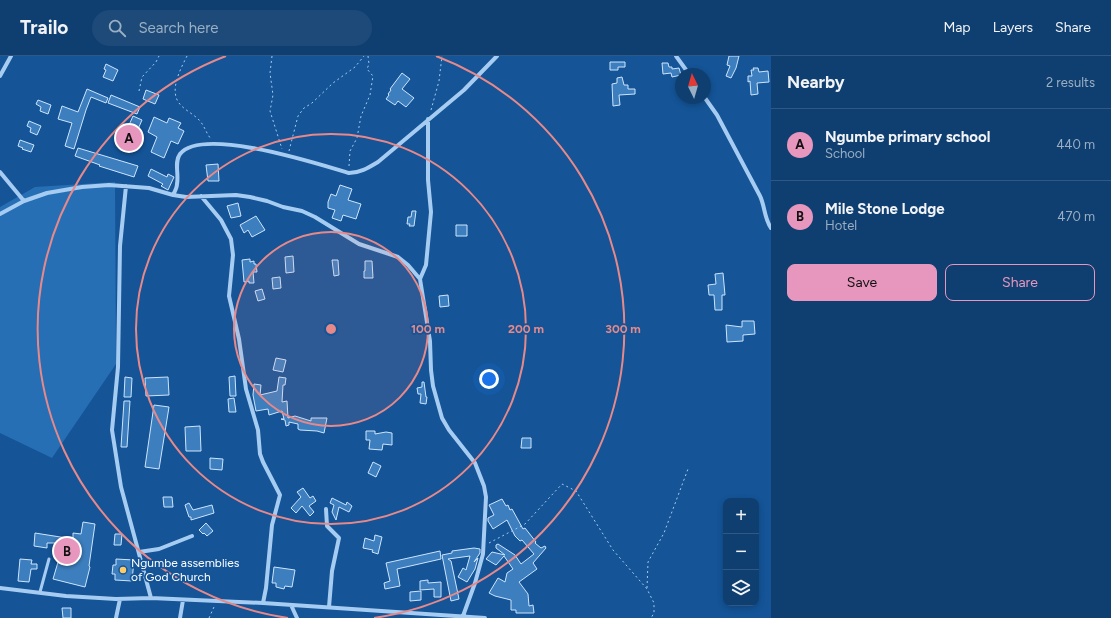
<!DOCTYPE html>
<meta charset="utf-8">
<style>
:root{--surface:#0f3f71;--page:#1d4a79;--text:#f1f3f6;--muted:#9bafc3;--line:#2f5884;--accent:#e797bd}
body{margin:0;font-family:Figtree,sans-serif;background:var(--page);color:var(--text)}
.controls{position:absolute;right:12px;bottom:12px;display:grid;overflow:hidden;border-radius:8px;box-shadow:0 2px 6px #0003}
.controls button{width:36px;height:36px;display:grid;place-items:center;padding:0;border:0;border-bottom:1px solid var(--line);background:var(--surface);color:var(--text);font:20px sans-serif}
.compass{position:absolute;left:675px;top:12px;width:36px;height:36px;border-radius:50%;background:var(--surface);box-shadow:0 2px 6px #0003;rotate:355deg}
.you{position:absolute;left:489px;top:323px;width:14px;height:14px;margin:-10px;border:3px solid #fff;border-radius:50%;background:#1a73e8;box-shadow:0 0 0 6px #1a73e833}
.badge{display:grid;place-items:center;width:26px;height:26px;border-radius:50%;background:var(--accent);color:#111;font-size:13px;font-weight:700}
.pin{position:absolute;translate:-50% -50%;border:2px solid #fff;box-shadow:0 1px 4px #0006}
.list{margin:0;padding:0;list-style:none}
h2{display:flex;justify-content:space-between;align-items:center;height:52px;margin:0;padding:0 16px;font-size:17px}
h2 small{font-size:13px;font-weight:400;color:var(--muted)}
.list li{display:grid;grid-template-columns:26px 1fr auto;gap:12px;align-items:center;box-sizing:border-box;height:72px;padding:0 16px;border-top:1px solid var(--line)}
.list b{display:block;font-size:15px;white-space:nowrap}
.list p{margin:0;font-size:13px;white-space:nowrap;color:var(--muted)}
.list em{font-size:13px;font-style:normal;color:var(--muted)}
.actions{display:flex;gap:8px;padding:12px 16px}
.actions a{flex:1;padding:9px 0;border:1px solid var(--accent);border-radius:8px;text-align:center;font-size:14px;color:var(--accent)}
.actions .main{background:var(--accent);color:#111}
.icon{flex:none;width:22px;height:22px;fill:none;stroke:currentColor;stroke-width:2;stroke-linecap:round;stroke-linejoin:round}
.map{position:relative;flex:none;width:771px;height:562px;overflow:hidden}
header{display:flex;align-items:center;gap:24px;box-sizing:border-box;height:56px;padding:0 20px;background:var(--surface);border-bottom:1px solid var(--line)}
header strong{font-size:19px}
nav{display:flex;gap:22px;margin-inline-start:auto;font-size:14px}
.search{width:280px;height:36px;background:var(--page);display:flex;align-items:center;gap:10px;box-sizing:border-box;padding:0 14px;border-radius:22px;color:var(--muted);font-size:15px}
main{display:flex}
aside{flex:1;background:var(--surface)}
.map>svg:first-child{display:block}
.green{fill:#276fb5}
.building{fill:#3d7ebe;stroke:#cde5fd}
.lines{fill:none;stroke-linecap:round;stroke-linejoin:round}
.path{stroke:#a6ccf2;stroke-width:1;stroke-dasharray:2 3;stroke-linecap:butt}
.lane{stroke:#a6ccf2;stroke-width:3}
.street{stroke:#a6ccf2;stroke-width:4}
.ring{fill:none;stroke:#e88989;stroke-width:2}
.poi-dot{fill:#ffcb67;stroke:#145497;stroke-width:1.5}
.labels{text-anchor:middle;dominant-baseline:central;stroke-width:3.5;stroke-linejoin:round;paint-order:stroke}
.poi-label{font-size:12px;fill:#fff;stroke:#145497;text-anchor:start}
.centre{fill:#e88989;stroke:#145497;stroke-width:2}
.ring-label{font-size:12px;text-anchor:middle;font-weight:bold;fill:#e88989;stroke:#145497;stroke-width:3.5;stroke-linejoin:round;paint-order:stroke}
</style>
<header>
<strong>Trailo</strong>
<div class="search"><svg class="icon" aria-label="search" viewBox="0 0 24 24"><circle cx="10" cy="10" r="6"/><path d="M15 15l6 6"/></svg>Search here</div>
<nav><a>Map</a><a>Layers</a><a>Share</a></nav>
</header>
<main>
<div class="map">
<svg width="771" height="562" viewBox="0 0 771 562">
<rect width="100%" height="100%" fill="#145497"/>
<path class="green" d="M115 126 116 308 52 402 0 377V151L35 131Z"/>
<path class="building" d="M729 0H739L736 12 731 22 726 20 730 10 727 9Z
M610 6H625V11H618V14H610Z
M662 7H668L669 11H672V13L679 12 681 19 672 21 671 17 663 18Z
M106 8 118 14 113 25 103 21 106 14 104 13Z
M753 12H758L759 16 768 15 769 26 757 27 758 38 751 39 750 25 748 26V20H752L751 14H754Z
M402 17 410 23 402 33 414 42 406 51 398 45 395 49 386 43 389 39 388 38 391 34 390 33Z
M622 21 624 29H628V33H635V38L619 39 620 49 613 50 612 28 617 27V22Z
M87 33 108 42 106 47 91 41 86 54 74 93 65 90 72 67 58 63 62 50 78 56Z
M146 34 159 39 155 48 143 43Z
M111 39 140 51 137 58 108 47Z
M38 44 51 49 48 58 40 55 41 51 36 48Z
M133 60 142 64 135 80 126 76Z
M154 61 167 67 169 62 181 67 178 72 184 75 178 88 171 85 164 102 151 96 157 81 148 76Z
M29 65 41 70 37 79 30 76 31 72 27 70Z
M20 84 34 89 31 96 22 93 23 92 18 90Z
M78 92 138 110 134 121 99 110 100 109 75 100Z
M218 108 219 125H208L206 109Z
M151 113 167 121 168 118 174 121 168 134 161 130 163 128 148 120Z
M340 129 352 133 348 144 361 148 356 163 343 159 341 165 332 162 335 154 328 152V146L331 138 336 140Z
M238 147 241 160 231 162 227 150Z
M412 155H416L414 170H409L410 168H407L408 161H411Z
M256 160 265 174 252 181 248 174 244 177 240 169Z
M456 169H467V180H456Z
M293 200 294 216 286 217 285 201Z
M250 203V206L254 205V208H256L257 216H253L254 227H249V225L244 226 242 204Z
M332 204H338L339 219 334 220Z
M365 205H372L373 222H364V215H365Z
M723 217 725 239H722V254H715L714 239H709L708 229 716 228 715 218Z
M280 221 281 232 273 233 272 222Z
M262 233 265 243 258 245 255 235Z
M448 239 449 250 440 251 439 240Z
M742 265H754L755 278 743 279V285L727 286 726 269 742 271Z
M276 302 286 304 283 316 273 314Z
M235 320 236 340H230L229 321Z
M125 321 132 322 131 341H124Z
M168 321 169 339 146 340 145 322Z
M279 321 286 322 285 329H283L282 346 287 345 288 362 295 360 311 365V362H327L324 377 317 375 300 374 298 373V368L289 366V369L286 370 285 364 281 363H284L282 355 269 359 268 353 256 355 253 339 254 328 261 329 260 339 277 335Z
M422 326H424L426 341H427L426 348 420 347 421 338H418L417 332 422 331Z
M234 342 236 356H229L228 343Z
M124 345H130L127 391H121Z
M154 349 169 351 159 413 145 411Z
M200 370 201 395H186L185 371Z
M366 375H375V378L386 376 392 377V389L383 388 382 394 369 393 370 384H366Z
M522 382H531V392H521Z
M210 402 223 403 222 414 210 413Z
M373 406 381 410 376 421 368 417Z
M303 432 310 442 313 440 316 445 309 450 314 456 310 460 302 450 296 457 291 452 301 441 297 436Z
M163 441H172L173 451H164Z
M332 442 346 449 347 446 352 450 349 456 339 451 336 464 332 456 334 449 330 447Z
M502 443 506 450 508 449 510 454 512 453 523 473 525 472 536 486 535 487 541 492 545 490 546 492 533 507 537 513 519 526 528 538 529 550 533 549 534 557H516V554H511V544L495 540 489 537 498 522 505 526 507 517 513 513 504 500 496 509 486 503 492 496 505 499 496 492V489L498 488 515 499 521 508 534 498 522 484 520 485 515 480 507 464 493 473 488 465V462L494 459 489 449Z
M189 447 193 454 212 449 214 457 191 464V461H189L185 449Z
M83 466 95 468 89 510 90 511 85 531 53 523 61 496 59 495V487H47V492L34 490 35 477 73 483V477L81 478Z
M206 467 213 475 207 480 204 477 203 478 199 474Z
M115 478H122L121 489H114Z
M375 479 382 481 378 498 372 496 373 494 363 492 365 482 374 485Z
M474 492 480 493V497L474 506 478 502 475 513 467 526 458 521 463 512 466 514 470 500 448 503 451 505 459 543 451 545 442 499 452 497V495Z
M440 495 441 503 397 513 400 530 385 533 384 527 390 525 386 507Z
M20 503 32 504 31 508H37V513H31L29 526 18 525Z
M116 503 134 504 132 525 115 524V518H112L113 509H116Z
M274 511 295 514 292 531 285 530 284 533 276 531V527H272Z
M428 524V527L441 526V541H434V533L420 534V525Z
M421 535V544L410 545V536Z
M62 552H71V562H63Z"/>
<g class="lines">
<path class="path" d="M187 0C181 12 169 34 179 47 184 54 194 58 200 65 205 71 206 77 211 83
M272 0 270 17 273 39 270 55 282 93
M139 35 142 21 156 6 159 0
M431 54 439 25 442 0
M289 95 298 60 304 52 312 47 333 27 355 11 364 0
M349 110 350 95 357 82 361 60 370 39 373 20 367 13 369 8 368 0
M489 487 525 468 562 428 576 435 613 494 647 533 654 547V557L651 562
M647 532 648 506 664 477 688 413
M209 562 214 551"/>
<path class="lane" d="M40 536 49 503"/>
<path class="street" d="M676 0 689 18
M0 20 11 0
M705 42 717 59 760 140C765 150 764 162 771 172
M428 63V124L431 156 426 209 420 223 430 285 431 314 433 330 442 362 449 374 475 407 484 430 486 441 483 498 475 527 463 560
M0 116 24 145 47 137 82 131 109 129 149 132 173 139 186 141 236 139 250 141 267 145 283 151 302 155 315 161 359 188 398 201 408 209 420 223
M126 130 120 190 118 311 112 374 121 431 151 542
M173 139C175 135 177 132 177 128 179 118 174 106 180 98 202 70 318 108 349 117 360 117 368 112 378 106L464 34 497 0
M201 140 221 164 231 183 233 199 229 240 239 283 246 333 258 374 260 398 263 406 280 439 272 469 266 532 263 547
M0 158 24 145
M326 453 327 470 339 482 332 515 329 551
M139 496 159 493 192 480
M0 532 66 540 116 543 151 542 263 547 485 562
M291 549 297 562
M116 562 120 543
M180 562 183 544"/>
</g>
<circle cx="331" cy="273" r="97" fill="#e88989" fill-opacity=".12"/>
<g class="ring">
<circle cx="331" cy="273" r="97"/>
<circle cx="331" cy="273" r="195"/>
<path d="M288 562A292 292 0 0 1 226 0M436 0A292 292 0 0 1 374 562"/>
</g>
<circle class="poi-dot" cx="123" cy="514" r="4"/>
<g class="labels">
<g class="poi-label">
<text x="131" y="507">Ngumbe assemblies<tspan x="131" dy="14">of God Church</tspan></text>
</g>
</g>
<circle cx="331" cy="273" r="6" class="centre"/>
<g class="ring-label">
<text x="428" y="277">100 m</text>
<text x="526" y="277">200 m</text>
<text x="623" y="277">300 m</text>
</g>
</svg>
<div class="controls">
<button>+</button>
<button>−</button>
<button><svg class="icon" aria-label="layers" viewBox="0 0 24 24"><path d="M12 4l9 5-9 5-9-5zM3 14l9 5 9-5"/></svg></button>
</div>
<svg class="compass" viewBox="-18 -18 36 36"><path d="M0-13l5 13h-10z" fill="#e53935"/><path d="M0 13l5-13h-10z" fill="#9bafc3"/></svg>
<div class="you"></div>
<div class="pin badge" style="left:129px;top:82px">A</div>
<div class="pin badge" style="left:67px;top:495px">B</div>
</div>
<aside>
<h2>Nearby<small>2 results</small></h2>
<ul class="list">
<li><span class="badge">A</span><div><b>Ngumbe primary school</b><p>School</p></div><em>440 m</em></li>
<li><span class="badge">B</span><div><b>Mile Stone Lodge</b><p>Hotel</p></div><em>470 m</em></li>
</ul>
<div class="actions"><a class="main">Save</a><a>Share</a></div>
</aside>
</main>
